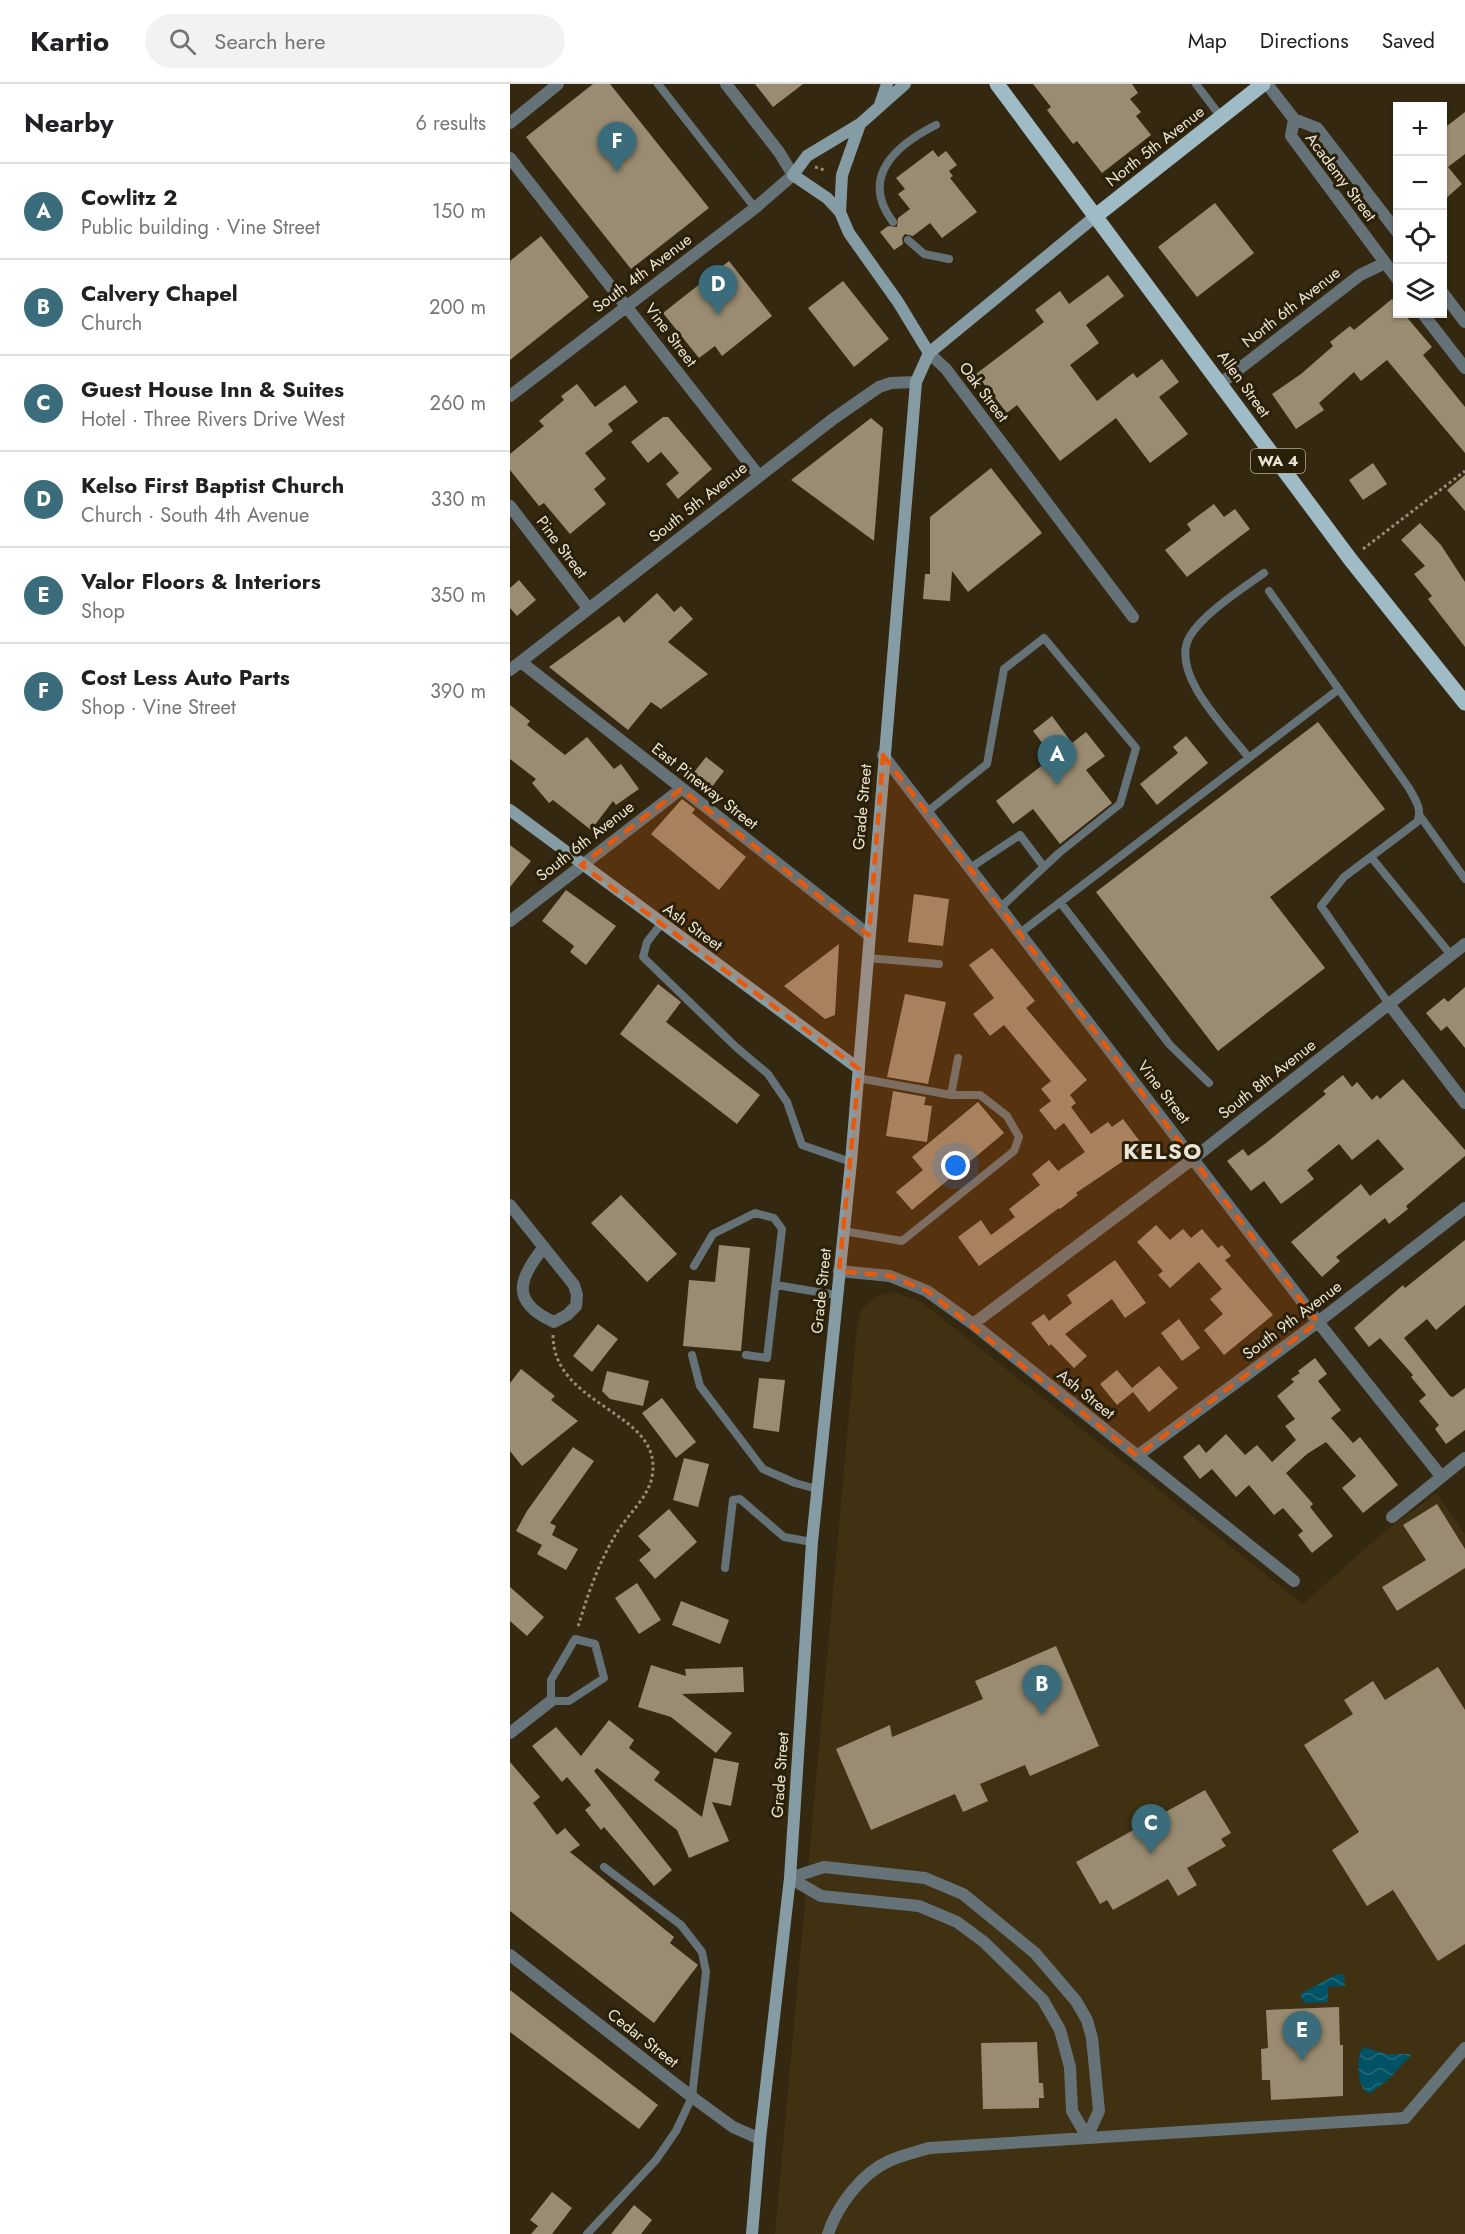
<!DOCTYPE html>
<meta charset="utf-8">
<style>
:root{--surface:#fff;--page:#f2f2f2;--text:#202124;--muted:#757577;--line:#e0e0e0;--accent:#3a6c7b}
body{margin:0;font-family:Jost,sans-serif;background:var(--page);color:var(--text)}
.controls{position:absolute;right:18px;top:18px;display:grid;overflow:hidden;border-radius:0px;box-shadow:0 2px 4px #0004}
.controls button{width:54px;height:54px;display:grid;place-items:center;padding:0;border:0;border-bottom:2px solid var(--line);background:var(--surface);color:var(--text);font:30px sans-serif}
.you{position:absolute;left:446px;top:1082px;width:21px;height:21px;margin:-15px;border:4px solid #fff;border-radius:50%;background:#1a73e8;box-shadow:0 0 0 9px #1a73e833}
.badge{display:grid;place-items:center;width:39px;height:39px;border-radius:50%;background:var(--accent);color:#fff;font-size:20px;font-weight:700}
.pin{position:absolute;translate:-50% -50px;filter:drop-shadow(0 2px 3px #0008)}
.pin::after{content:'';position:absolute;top:32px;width:21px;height:18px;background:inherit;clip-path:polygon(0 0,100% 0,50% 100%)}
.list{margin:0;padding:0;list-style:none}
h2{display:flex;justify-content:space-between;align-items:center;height:78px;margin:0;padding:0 24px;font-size:26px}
h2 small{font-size:20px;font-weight:400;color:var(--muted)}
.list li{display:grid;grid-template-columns:39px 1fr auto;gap:18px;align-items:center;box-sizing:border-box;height:96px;padding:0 24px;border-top:2px solid var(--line)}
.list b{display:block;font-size:22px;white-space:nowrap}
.list p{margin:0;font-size:20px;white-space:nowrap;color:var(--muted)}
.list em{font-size:20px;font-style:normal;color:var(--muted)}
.icon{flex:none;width:33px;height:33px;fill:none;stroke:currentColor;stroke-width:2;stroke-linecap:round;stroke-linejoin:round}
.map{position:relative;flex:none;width:955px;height:2150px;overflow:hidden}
header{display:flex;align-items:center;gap:36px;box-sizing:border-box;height:84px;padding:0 30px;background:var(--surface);border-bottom:2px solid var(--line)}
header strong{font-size:28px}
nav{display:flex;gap:33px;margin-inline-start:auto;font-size:21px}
.search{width:420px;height:54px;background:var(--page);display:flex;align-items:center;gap:15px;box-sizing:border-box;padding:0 21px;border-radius:33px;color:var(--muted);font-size:22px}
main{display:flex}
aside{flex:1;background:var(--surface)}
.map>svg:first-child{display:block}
.built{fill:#3f3111}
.water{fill:url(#water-waves)}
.building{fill:#9a8c72}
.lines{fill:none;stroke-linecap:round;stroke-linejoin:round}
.path{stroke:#958c7a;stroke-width:3;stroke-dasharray:3 3;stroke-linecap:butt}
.lane{stroke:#657378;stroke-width:8}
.street{stroke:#657378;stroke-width:12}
.secondary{stroke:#859ca4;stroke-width:12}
.primary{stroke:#9fbcc6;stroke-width:15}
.marked{fill:#e8590c;fill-opacity:0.2;stroke:#e8590c;stroke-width:4.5;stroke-dasharray:12 8;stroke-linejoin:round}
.labels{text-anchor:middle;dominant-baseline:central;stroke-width:6;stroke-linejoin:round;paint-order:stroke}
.shield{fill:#2a1f07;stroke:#b2aa99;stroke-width:1.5}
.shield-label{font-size:15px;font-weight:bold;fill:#ece5d7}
.street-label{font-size:16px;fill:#ece5d7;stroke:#2a1f07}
.district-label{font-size:22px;font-weight:bold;letter-spacing:1.5px;fill:#ece5d7;stroke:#2a1f07}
</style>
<header>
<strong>Kartio</strong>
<div class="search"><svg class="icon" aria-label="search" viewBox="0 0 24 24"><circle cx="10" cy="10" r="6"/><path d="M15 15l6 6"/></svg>Search here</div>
<nav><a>Map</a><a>Directions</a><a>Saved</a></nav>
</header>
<main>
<aside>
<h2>Nearby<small>6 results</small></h2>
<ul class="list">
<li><span class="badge">A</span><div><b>Cowlitz 2</b><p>Public building · Vine Street</p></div><em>150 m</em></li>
<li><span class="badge">B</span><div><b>Calvery Chapel</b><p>Church</p></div><em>200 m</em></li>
<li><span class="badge">C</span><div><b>Guest House Inn &amp; Suites</b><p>Hotel · Three Rivers Drive West</p></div><em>260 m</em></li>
<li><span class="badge">D</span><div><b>Kelso First Baptist Church</b><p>Church · South 4th Avenue</p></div><em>330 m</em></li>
<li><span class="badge">E</span><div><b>Valor Floors &amp; Interiors</b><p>Shop</p></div><em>350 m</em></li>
<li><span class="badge">F</span><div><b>Cost Less Auto Parts</b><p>Shop · Vine Street</p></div><em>390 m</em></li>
</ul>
</aside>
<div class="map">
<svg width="955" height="2150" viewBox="0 0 955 2150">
<defs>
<pattern id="water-waves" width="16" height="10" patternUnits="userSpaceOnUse" patternTransform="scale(1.5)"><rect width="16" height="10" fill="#005264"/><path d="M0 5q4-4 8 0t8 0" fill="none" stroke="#256b79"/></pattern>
</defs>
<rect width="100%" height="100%" fill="#342811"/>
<path class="built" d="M383 1208 410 1217 793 1520 874 1448 927 1409 955 1450V2150H265L347 1242 352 1225 367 1212Z"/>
<path class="water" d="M827 1890 834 1891 835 1902 818 1903V1918L794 1919 790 1910Z
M853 1963 877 1970H902L879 1995 861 2009 856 2008C847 2000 846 1972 853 1963Z"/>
<path class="building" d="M83 0H100L199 124 121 185 16 53Z
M245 0H293L263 23Z
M523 0H622L628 9 620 15 631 28 626 32 641 51 592 89 567 57 563 60 537 26 541 23Z
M955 28V70L938 83 952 100 933 117V45Z
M423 66 428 73 436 67 447 81 439 87 443 92 440 94 467 128 432 154 420 139 403 152 395 150 392 154 393 160 384 166 370 148 378 142 387 143 388 134 400 125 388 110 395 105 386 94Z
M705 119 744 169 687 213 648 163Z
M31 152 79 213 0 276V177Z
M219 177 262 232 212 272 205 262 189 274 153 229Z
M598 191 614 212 576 241 589 259 560 281 587 317 623 289 627 294 652 275 669 298 649 313 678 350 640 379 606 334 550 377 507 321 497 329 466 290 534 238 525 226 550 207 559 220Z
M333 197 379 255 344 283 298 224Z
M882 215 888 221V230H894L922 263 913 271 955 323V369L877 276 851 297 844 288 809 319 814 326 786 345 762 310 791 290 823 262 820 258 840 242 844 246Z
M67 300 85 323 115 301 128 318 98 340 103 347 75 369 96 395 84 405 96 420 60 450 34 419 29 422 0 386V370L34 342 29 337 54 316 51 312Z
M153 333H158L202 385 168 415 156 400 169 389 151 368 138 379 121 358Z
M361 334 373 344 364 457 281 396Z
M863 379 877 400 853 416 839 396Z
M481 384 532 449 458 508 442 487 440 517 413 515 415 490H420V433Z
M955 391V427L937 406Z
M704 420 714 433 725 425 740 445 677 493 655 466 681 446 677 440Z
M910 439 931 461 955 498V563L918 515 922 512 904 490 915 482 891 456Z
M9 496 26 516 7 532 0 524V504Z
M147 509 164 528 171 522 183 535 158 558 198 590 151 625 141 618 118 646 39 583 109 532 114 539Z
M0 621 20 637 17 641 55 671 77 653 104 685 111 680 129 705 106 721 103 717 81 746 43 716 39 719 22 699 26 695 0 675Z
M542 632 562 659 576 648 595 672 576 686 602 719 550 760 523 725 503 740 486 717 543 673 523 647Z
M808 638 875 725 760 813 815 884 708 967 586 808Z
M676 652 698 679 647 721 630 700 668 669 663 663Z
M196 673 214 687 195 712 178 696Z
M172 715 185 725 182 729 236 773 209 806 141 750Z
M0 761 21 777 0 803Z
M56 806 106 842 76 881 60 868 64 862 32 837Z
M404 810 439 815 433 862 398 858Z
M329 860 325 931 315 935 274 902Z
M482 864 525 917 516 924 577 996 560 1011 566 1019 561 1023 581 1050 598 1038 602 1043 613 1035 634 1063 566 1109 568 1111 550 1125 549 1124 469 1182 448 1153 471 1136 481 1151 505 1133 499 1125 530 1101 522 1090 539 1076 548 1087 575 1068 554 1039 545 1046 529 1026 541 1017 531 1005 541 997 494 941 480 952 463 930 484 914 459 881Z
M148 900 171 918 156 938 250 1011 227 1040 110 950Z
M955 903V964L937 942 931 947 916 929 934 914 938 918Z
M395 910 436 918 418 1000 377 993Z
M833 991 842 1003 847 998 862 1016 867 1011 870 1015 893 995 955 1066V1072L896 1122 898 1125 879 1140 875 1134 826 1173 830 1177 812 1193 781 1158 851 1100 860 1112 894 1085 868 1055 842 1076 829 1060 797 1086 804 1095 771 1120 754 1097 741 1107 717 1077 733 1065 738 1072 756 1059 816 1010 813 1007Z
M383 1007 416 1013 414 1021 422 1022 417 1058 376 1052Z
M468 1018 494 1049 402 1126 386 1108 413 1086 402 1073Z
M111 1111 167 1170 137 1198 81 1139Z
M646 1141 660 1156 673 1145 681 1154 692 1145 708 1164 712 1161 721 1172 715 1176 763 1231 714 1271 694 1246 713 1230 700 1215 712 1205 689 1178 660 1204 648 1191 653 1187 627 1158Z
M955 1156V1221L926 1246 917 1235 894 1254 940 1312 943 1313 955 1304V1346L936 1360 925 1345 929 1341 909 1317 916 1311 901 1293 903 1291 870 1254 859 1263 844 1244 893 1201 895 1204Z
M209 1161 240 1164 231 1267 173 1262 179 1196 205 1198Z
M605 1176 636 1219 615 1234 602 1215 555 1250 577 1272 564 1284 541 1260 539 1262 521 1239 534 1230 539 1237 562 1219 557 1211Z
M669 1235 690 1264 672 1277 651 1249Z
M88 1240 108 1255 82 1288 63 1272Z
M805 1274 817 1290 808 1297 831 1326 821 1334 843 1359 850 1353 888 1401 853 1429 832 1404 846 1392 816 1358 797 1370 776 1389 803 1420 800 1423 823 1452 802 1469 788 1451 793 1447 773 1424 764 1431 739 1401 726 1413 702 1385 690 1395 673 1373 689 1360 696 1369 716 1350 735 1371 747 1361 762 1378 786 1356 775 1342 785 1335 767 1312 784 1298 781 1295 790 1289 788 1287Z
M649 1282 668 1304 639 1328 623 1308 607 1321 590 1300 607 1286 622 1304Z
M11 1285 45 1312 41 1316 68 1337 12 1382 0 1367V1299Z
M97 1287 139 1297 133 1322 100 1315 92 1307Z
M249 1294 275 1296 269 1348 243 1344Z
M152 1314 186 1358 166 1374 132 1329Z
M63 1363 84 1377 40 1439 46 1442 42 1451 68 1465 56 1486 27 1470 32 1461 6 1447 17 1427Z
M174 1374 199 1380 188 1423 163 1416Z
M927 1420 955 1465V1484L887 1527 872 1503 916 1476 893 1441Z
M159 1425 187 1458 145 1495 129 1476 141 1466 128 1452Z
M127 1499 151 1536 129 1550 105 1514Z
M0 1503 34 1533 17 1552 0 1537Z
M171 1517 219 1536 210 1560 162 1541Z
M546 1562 589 1662 520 1692 515 1681 470 1700 478 1717 453 1728 445 1710 361 1746 326 1665 380 1641 382 1653 473 1615 465 1597Z
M141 1581 176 1592 175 1585 233 1583 234 1608 172 1610 222 1649 206 1669 161 1633 128 1623Z
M928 1583 955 1626V1860L928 1877 883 1806 857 1822 822 1766 849 1748 794 1661 843 1630 834 1616 863 1597 875 1616Z
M99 1636 124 1656 119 1664 150 1688 144 1696 192 1733 204 1674 229 1679 221 1722 202 1718 219 1757 179 1774 167 1746 87 1684 84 1687 162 1786 144 1802 94 1743 91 1746 75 1726 81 1721 57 1693 52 1698 22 1662 46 1643 71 1672Z
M0 1678 30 1713 23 1719 47 1751 55 1744 70 1761 60 1768 164 1853 160 1859 188 1881 144 1939 0 1827Z
M695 1706 721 1749 711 1755 716 1762 677 1784 687 1801 668 1812 658 1795 603 1826 597 1816 590 1820 566 1778Z
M0 1906 148 2021 129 2045 0 1948Z
M829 1923 830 1961H833V2012L761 2016 760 1996H752L751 1965 758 1964 756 1926Z
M527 1958 529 1999H533L534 2014H529V2024L473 2025 471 1959Z
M42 2108 62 2124 42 2150H21L28 2142 20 2136Z
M124 2121 142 2136 131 2150H101Z"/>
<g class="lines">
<path class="path" d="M305 83 314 86
M853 465 955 387
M43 1251C43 1324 155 1327 142 1393 138 1414 117 1431 106 1450 89 1478 77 1512 68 1543"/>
<path class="lane" d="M148 0 245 124
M686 0 711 33
M383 138C349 93 386 61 426 41
M398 156 414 170 439 175
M759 507 899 704C905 715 913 726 907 738L834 793 811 822 879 920
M739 674C718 646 658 589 680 552 695 528 732 505 754 489
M417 728 477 680 494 585 534 554 626 664 610 720 549 769 490 824
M910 732 955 795
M861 773 941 871
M460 784 510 751 534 783
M550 818 660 961 699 999
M151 840 137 858 133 873 226 963 258 990 277 1018 292 1061 341 1078
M510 849 829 605
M357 874 429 880
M348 994 441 1011 448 974
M333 1147 392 1157 504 1067 509 1053 497 1032 470 1011H441
M184 1182 203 1150 245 1129 264 1134 272 1145 257 1274 236 1271
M266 1201 326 1211
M182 1271 190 1302 253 1385 285 1399 307 1405
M215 1484 223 1416 230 1415 274 1453 302 1458
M65 1555 85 1560 94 1594 59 1617H41V1596Z
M77 2150 146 2076 166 2047 182 2013 196 1888 192 1868 171 1841 94 1783"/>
<path class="street" d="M757 0 784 35 807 44 888 149
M784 35 781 52 888 196
M0 39 48 0
M0 74 249 392
M932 208 955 238
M913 230 955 284
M419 269 436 285 623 533
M711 299 850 191 875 179
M0 312 245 124 283 91 269 68 216 0
M0 422 78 524
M11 578 359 851
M0 586 323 335 369 303 381 299 406 298
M373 671 808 1238 931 1392
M0 837 171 705
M879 920 955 1019
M0 1121 64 1201 67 1211 66 1222 57 1231 44 1238C0 1218 8 1195 34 1163
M329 1187 380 1192 417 1207 463 1240 784 1497
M463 1240 684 1074 955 860
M627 1372 808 1238 955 1124
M882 1433 955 1374
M0 1649 41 1617
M280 1794 314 1783 415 1794 453 1810 525 1869 566 1917 577 1936 582 1954 589 2027 577 2053
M280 1794 311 1812 409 1822 447 1838 474 1858 533 1916 550 1946 560 1983 562 2027 577 2053
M0 1871 182 2013 223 2043 250 2055
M318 2150C327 2122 352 2089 379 2077 392 2071 406 2068 419 2064L895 2034 955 1964"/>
<path class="secondary" d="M395 0 350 40 332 91 330 128 339 149 388 218 419 269
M370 21 377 0
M330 128 317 114 283 91 297 72 350 40
M0 726 349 985
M242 2150 250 2055 280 1794 302 1458 341 1078 406 298 419 269 587 131"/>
<path class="primary" d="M487 0 840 475 955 619
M587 131 753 0"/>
</g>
<path class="marked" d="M373 671 808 1238 627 1372 417 1207 380 1192 329 1187 349 985 71 781 171 705 359 851Z"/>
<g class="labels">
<rect class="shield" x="741" y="365" width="54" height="24" rx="4.5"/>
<g class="shield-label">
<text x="768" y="377">WA 4</text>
</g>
<g class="street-label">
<text transform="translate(645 62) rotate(-38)">North 5th Avenue</text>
<text transform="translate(831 93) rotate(53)">Academy Street</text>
<text transform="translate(132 189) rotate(-37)">South 4th Avenue</text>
<text transform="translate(781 223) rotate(-38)">North 6th Avenue</text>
<text transform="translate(161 251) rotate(53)">Vine Street</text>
<text transform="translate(734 300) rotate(54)">Allen Street</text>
<text transform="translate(474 308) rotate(53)">Oak Street</text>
<text transform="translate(188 418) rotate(-38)">South 5th Avenue</text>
<text transform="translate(52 463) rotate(53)">Pine Street</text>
<text transform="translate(195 702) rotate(38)">East Pineway Street</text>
<text transform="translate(352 723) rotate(-85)">Grade Street</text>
<text transform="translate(75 757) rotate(-38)">South 6th Avenue</text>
<text transform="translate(183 843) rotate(36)">Ash Street</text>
<text transform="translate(757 995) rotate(-38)">South 8th Avenue</text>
<text transform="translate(654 1008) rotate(52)">Vine Street</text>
<text transform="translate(311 1207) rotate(-84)">Grade Street</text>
<text transform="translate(782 1236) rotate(-37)">South 9th Avenue</text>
<text transform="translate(576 1310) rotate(39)">Ash Street</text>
<text transform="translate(270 1691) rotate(-86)">Grade Street</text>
<text transform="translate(133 1954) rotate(38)">Cedar Street</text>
</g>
<g class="district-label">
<text x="653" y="1067">KELSO</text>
</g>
</g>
</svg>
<div class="controls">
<button>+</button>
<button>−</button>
<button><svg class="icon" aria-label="locate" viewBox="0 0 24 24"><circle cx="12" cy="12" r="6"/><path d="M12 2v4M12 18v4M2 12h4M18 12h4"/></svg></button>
<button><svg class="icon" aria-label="layers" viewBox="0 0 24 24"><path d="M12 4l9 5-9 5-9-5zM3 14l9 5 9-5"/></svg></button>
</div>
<div class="you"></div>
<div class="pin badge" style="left:547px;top:701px">A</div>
<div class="pin badge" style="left:532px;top:1631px">B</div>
<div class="pin badge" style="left:641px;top:1770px">C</div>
<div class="pin badge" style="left:208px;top:231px">D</div>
<div class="pin badge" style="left:792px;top:1977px">E</div>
<div class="pin badge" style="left:107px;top:88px">F</div>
</div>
</main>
